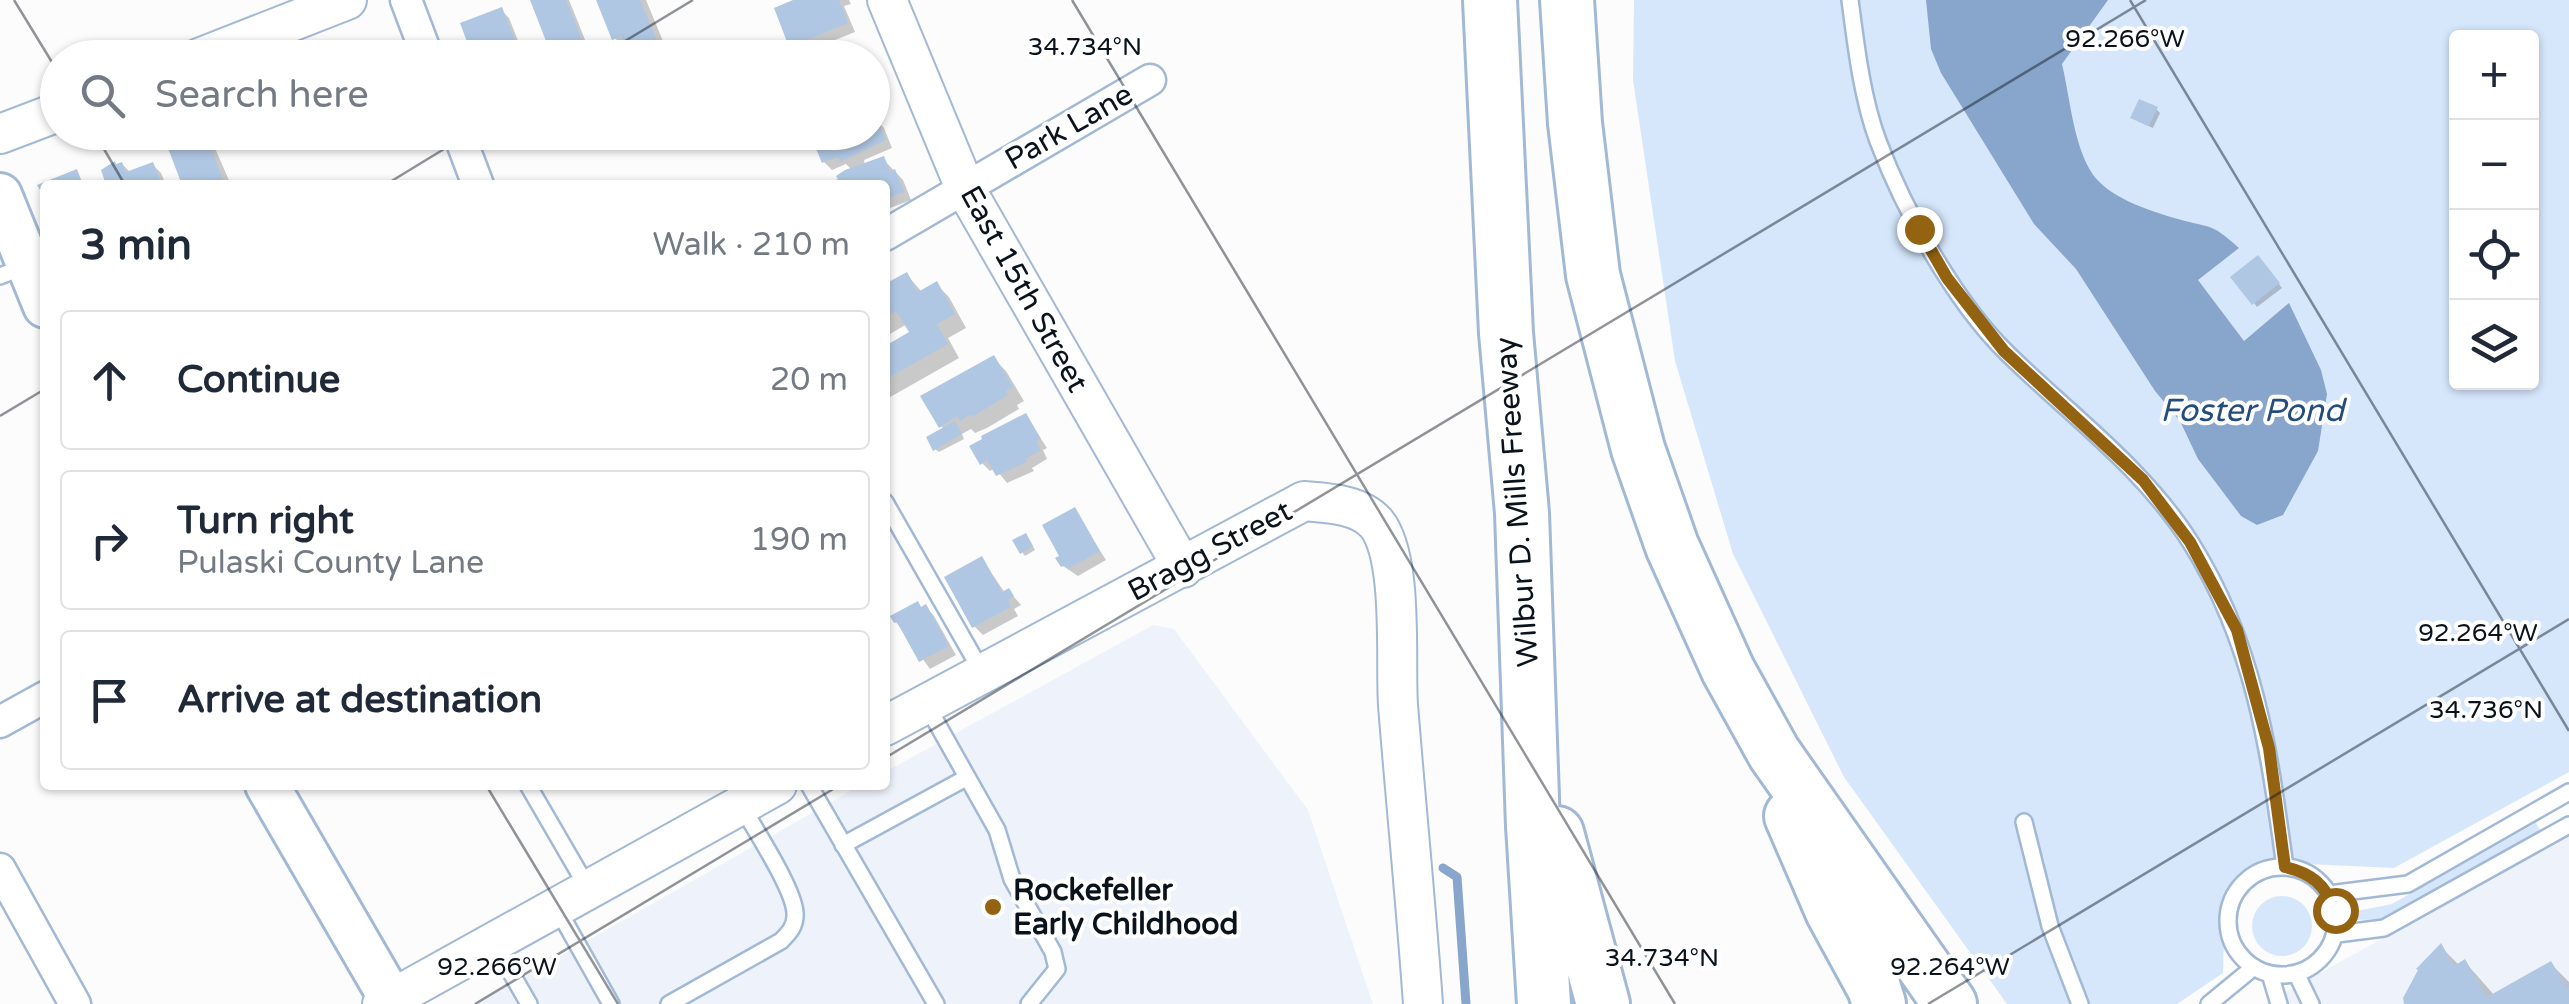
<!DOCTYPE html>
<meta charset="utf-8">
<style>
:root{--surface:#fff;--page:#f6f6f7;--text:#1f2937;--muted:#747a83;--line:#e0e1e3}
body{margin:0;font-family:"Varela Round",sans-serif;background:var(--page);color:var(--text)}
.controls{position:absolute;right:30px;top:30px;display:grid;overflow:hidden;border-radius:10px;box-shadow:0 2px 8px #0004}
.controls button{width:90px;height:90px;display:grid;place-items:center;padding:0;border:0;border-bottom:2px solid var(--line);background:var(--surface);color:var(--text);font:50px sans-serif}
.stop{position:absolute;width:30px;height:30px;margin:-22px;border:8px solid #936312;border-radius:50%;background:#fff}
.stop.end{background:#936312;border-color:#fff;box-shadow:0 2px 10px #0008}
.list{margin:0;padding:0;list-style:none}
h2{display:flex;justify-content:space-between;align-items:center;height:130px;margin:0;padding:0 40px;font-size:42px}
h2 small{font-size:32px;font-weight:400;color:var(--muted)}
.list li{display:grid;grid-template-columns:65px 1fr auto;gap:30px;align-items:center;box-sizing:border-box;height:140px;margin:0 20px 20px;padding:0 20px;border:2px solid var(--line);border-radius:10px}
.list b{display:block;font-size:38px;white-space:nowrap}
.list p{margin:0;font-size:32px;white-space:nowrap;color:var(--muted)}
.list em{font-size:32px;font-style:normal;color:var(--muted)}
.icon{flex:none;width:55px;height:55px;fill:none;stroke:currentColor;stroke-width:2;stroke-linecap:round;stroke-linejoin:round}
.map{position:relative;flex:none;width:2569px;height:1004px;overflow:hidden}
.search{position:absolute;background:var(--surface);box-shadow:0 2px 8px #0004;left:40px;top:40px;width:850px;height:110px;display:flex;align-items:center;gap:25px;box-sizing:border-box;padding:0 35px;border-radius:55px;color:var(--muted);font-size:38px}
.panel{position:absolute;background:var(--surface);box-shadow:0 2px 8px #0004;left:40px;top:180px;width:850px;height:610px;border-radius:10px}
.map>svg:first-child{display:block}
.built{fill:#eef3fb}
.green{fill:#d6e7fc;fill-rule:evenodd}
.water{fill:#88a6cb}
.shadow{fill:#0003}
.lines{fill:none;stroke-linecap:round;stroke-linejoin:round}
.stream{stroke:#88a6cb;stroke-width:9}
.building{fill:#b0c7e3}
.service-casing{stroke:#a2b9d5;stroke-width:20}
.minor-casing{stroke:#a2b9d5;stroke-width:35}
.tertiary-casing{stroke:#a2b9d5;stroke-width:42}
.secondary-casing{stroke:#a2b9d5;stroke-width:48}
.motorway-casing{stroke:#a2b9d5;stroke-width:58}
.service{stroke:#fff;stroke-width:15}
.minor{stroke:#fff;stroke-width:30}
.tertiary{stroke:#fff;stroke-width:38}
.secondary{stroke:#fff;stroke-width:42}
.motorway{stroke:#fff;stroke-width:52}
.route{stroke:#936312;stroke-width:12}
.ticks{fill:none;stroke:#0a121c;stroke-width:2.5;stroke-opacity:0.45}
.poi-dot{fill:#936312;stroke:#fff;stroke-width:4}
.labels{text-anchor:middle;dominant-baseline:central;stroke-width:8;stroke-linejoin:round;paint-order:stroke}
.street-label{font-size:30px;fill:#0a121c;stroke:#fff}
.poi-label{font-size:30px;font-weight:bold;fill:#0a121c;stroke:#fff;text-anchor:start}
.water-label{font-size:32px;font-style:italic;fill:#244d7e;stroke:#fff}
.ticks-label{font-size:25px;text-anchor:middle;fill:#0a121c;stroke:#fff;stroke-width:8;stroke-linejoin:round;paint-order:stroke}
</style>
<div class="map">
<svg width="2569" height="1004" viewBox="0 0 2569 1004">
<rect width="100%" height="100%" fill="#fcfcfc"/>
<path class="built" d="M1153 625 1174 629 1308 810 1373 1004H476L861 785H885V772Z
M2569 835V1004H2264Z"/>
<path class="green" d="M1634 0H2569V772L2394 868 2262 862 2233 890 2219 917 2224 934 2223 973 2177 1004H2007L1844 777 1733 554 1675 361 1633 80ZM2456 38H2532V382H2456Z
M2536 823 2541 832 2386 919 2356 920 2357 911 2392 904Z
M2252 926a30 30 0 1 1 60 0a30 30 0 1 1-60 0Z"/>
<path class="water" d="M1926 0H2108L2062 64C2070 98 2073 140 2090 170 2105 197 2150 211 2178 219 2213 229 2210 222 2239 248L2198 280 2244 341 2289 303 2321 370 2327 394 2318 451 2283 515 2257 525 2241 516 2198 459 2180 421 2155 391 2076 269 2034 224 1941 73 1931 49Z"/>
<path class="shadow" d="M532 0H569L590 52 583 58H551L555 56Z
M599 0H646L670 58H633L615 38Z
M800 0H849L851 4 844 6 855 32 800 54 791 45Z
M501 10 509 18 525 58H476Z
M2156 109 2160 113 2153 128 2137 121Z
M872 115 884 128 892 148 864 160 865 166 883 159 903 180 911 200 885 210V185H831L852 170 846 164 832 170 824 162 872 132Z
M176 132H208L231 185H185Z
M122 164 131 173 153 165 161 173 166 185H110Z
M2262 261 2282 288 2257 307 2254 303Z
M907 275 922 292 936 284 949 297 966 328 948 338 959 358 885 400V349L912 333 907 324 885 337V287Z
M993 358 1006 371 1024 401 1017 405 1019 409 987 428 975 433 971 429 962 434 964 439 939 452 935 449 945 430 941 426Z
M1026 416 1047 448 1043 450 1047 459 1032 468 1034 471 1007 483 995 468 990 471 982 463Z
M1074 510 1106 560 1078 576 1063 566Z
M1029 539 1035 550 1025 556 1022 552Z
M982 559 1005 593 1009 591 1021 605 1014 609 1018 616 983 635 974 626Z
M926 607 934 616 956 655 930 669 896 622Z
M2441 947 2459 965 2465 962 2495 996 2551 964 2569 982V1004H2407Z"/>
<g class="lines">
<path class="stream" d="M1443 868 1457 877 1466 1004"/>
</g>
<path class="building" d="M530 0H566L584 44 575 47 579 58H544L551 54Z
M596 0H640L661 50 642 58H630L621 36 612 40Z
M793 0H839L848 23 789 47 774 8Z
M502 7 522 58H473L460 23Z
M2139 99 2158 107 2149 126 2130 118Z
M876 117 886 140 840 162 838 157 822 163 809 132H872V119Z
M169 132H205L225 185H182L163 135Z
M884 156 890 171 895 169 904 192 885 199V185H824L838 179 836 176 845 170Z
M115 161 116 164 122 162 126 172 153 162 162 185H106L101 170Z
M77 169 83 185H45V198L37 185Z
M2258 255 2280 283 2252 305 2230 277Z
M907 272 918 292 937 281 955 314 937 324 948 344 885 380V346L909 332 896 311 885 317V284Z
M994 355 1013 387 1006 391 1008 395 972 417 971 414 960 421 957 416 939 428 920 396Z
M1026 413 1041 439 1036 441 1041 450 1025 459 1027 462 996 476 987 460 980 465 969 446 982 439 981 436Z
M955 421 962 434 933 451 926 437Z
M1075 507 1100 551 1068 569 1065 565 1061 567 1055 558 1059 556 1042 525Z
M1026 533 1033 546 1020 554 1012 540Z
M982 556 1002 592 1009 588 1014 596 1008 600 1011 607 972 628 944 577Z
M918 601 921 607 926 604 949 646 919 662 897 622 894 623 890 616Z
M2441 943 2454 966 2465 959 2487 997 2551 961 2567 988 2569 986V1004H2404L2403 998 2418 970 2416 969Z"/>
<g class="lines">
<g class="service-casing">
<path id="service" d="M1850 0C1856 46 1862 98 1878 141 1904 210 1954 301 2007 353 2070 415 2143 467 2191 543 2255 645 2269 750 2285 867
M0 276 25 266
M885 502 982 672
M926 704 997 830 1012 879 1053 952 1057 969 1029 1004
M528 785 589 890
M809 785 936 1004
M2024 822 2050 926 2080 1004
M843 845 966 778
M2228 921a54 54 0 1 1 108 0a54 54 0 1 1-108 0Z
M2329 894 2408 884 2569 792
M557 908 611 1004
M2337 934 2384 928 2569 825
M494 943 529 1004
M2296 973 2311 1004
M2270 974 2279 1004
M669 1004 781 941C789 933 796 926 795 913 794 889 754 828 741 805
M2209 1004 2254 967"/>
</g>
<g class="minor-casing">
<path id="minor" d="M406 0 428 58
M458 132 478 185
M885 235 1150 80
M0 722 45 697
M0 869 75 1004"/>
</g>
<g class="tertiary-casing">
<path id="tertiary" d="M887 0 965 188 1183 568
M199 58 347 0
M0 134 58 112
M885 726 1304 501C1328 503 1359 504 1376 523 1404 557 1395 660 1398 705 1406 805 1416 904 1423 1004
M382 1004 777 785"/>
</g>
<g class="secondary-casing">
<path id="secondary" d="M0 195 45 306
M267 785 394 1004"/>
</g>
<g class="motorway-casing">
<path id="motorway" d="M1490 0 1506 333 1522 513 1533 826 1544 1004
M1567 0 1575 123 1593 275 1638 449 1672 546 1728 670 1774 753 1950 1004
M1791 816 1832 911 1874 988 1879 1004
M1557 833 1603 1004"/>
</g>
<use href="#service" class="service"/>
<use href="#minor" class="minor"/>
<use href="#tertiary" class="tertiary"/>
<use href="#secondary" class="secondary"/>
<use href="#motorway" class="motorway"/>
</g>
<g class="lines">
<path class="route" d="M1919 229 1947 278 2004 351 2143 480 2190 542 2237 630 2269 748 2285 867C2312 873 2325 885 2335 910"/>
</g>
<path class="ticks" d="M14 0 58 72M1072 0 1675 1004M2130 0 2569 731M597 58 693 0M94 132 125 185M385 185 472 132M0 416 45 389M885 758 2146 0M486 785 618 1004M475 1004 840 785M1928 1004 2569 619"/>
<circle class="poi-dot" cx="993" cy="907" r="10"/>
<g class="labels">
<g class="street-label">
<text transform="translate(1069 127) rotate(-30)">Park Lane</text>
<text transform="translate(1024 289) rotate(61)">East 15th Street</text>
<text transform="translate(1517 502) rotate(-94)">Wilbur D. Mills Freeway</text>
<text transform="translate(1210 551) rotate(-28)">Bragg Street</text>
</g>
<g class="poi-label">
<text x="1013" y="890">Rockefeller<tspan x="1013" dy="34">Early Childhood</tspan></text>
</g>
<g class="water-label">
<text x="2252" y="411">Foster Pond</text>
</g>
</g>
<g class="ticks-label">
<text x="2125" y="47">92.266°W</text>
<text x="1085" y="55">34.734°N</text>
<text x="2478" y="641">92.264°W</text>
<text x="2486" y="718">34.736°N</text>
<text x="1662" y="966">34.734°N</text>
<text x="497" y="975">92.266°W</text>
<text x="1950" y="975">92.264°W</text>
</g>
</svg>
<div class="controls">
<button>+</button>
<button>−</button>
<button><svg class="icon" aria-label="locate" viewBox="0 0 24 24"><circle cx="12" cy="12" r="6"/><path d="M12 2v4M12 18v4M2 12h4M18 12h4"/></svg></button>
<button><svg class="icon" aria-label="layers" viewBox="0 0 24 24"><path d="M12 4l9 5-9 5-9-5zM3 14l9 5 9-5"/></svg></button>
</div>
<div class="stop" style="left:2335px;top:910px"></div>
<div class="stop end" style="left:1919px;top:229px"></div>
<div class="search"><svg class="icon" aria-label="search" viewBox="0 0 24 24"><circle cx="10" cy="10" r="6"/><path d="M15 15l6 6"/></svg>Search here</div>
<section class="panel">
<h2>3 min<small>Walk · 210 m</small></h2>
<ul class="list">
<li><svg class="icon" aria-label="ahead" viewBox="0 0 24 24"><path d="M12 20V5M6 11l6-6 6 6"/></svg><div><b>Continue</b></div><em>20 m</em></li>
<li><svg class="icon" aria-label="right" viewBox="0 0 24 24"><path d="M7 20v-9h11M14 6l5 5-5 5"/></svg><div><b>Turn right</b><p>Pulaski County Lane</p></div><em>190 m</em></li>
<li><svg class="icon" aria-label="arrive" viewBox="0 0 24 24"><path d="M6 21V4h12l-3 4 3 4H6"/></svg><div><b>Arrive at destination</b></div></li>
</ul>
</section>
</div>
